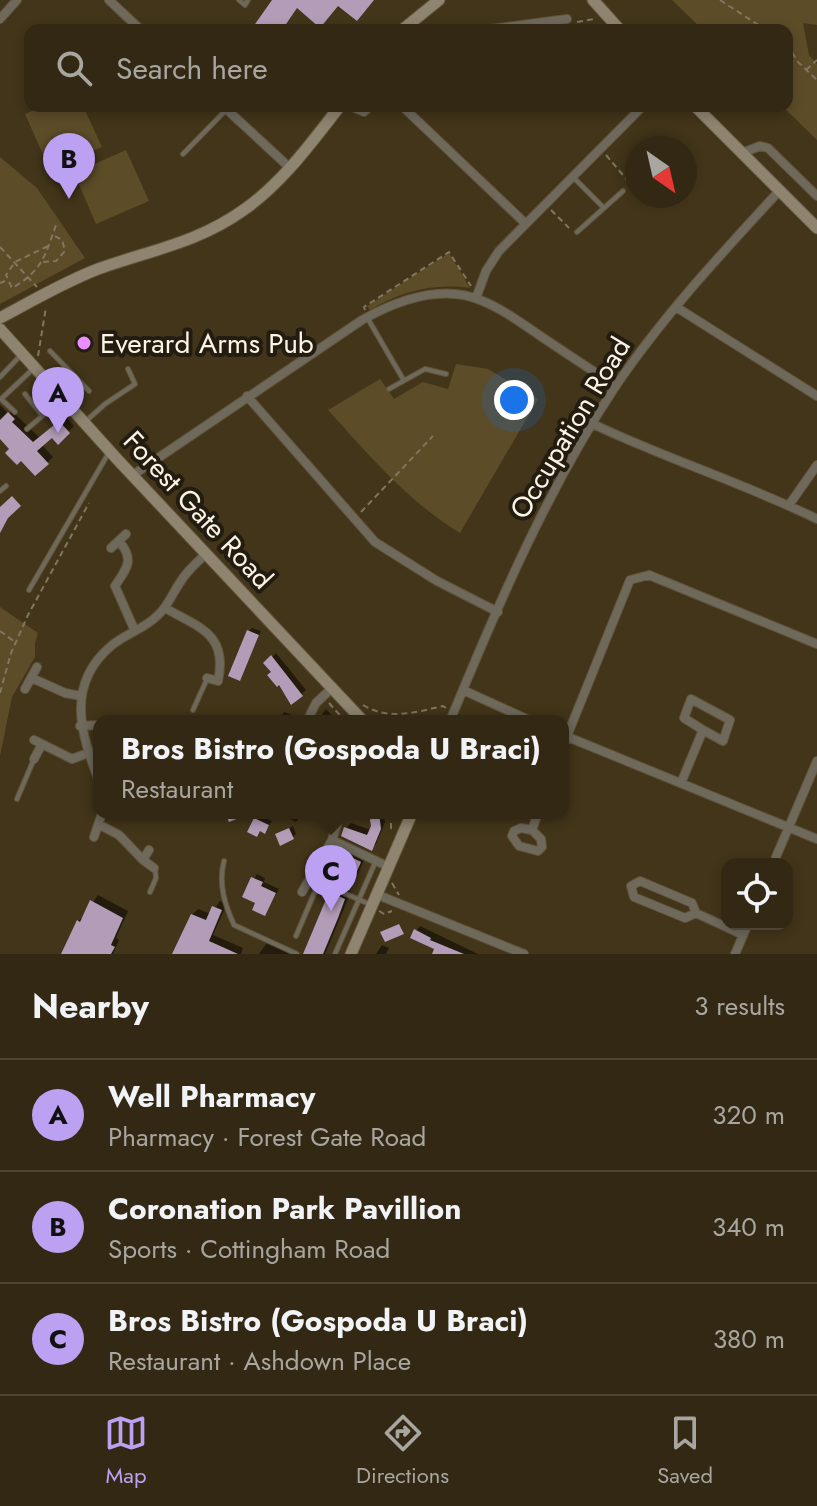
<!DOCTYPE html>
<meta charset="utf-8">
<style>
:root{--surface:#322813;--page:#3d3421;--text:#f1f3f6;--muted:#a8a6a0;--line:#4d4433;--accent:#bca0f2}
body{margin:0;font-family:Jost,sans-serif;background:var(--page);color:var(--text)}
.controls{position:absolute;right:24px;bottom:24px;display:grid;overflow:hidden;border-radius:16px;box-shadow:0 4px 12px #0003}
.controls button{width:72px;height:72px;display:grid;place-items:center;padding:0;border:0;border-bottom:2px solid var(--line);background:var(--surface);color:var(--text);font:40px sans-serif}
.compass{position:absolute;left:625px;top:136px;width:72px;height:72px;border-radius:50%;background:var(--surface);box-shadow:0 4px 12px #0003;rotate:146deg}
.you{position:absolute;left:514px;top:400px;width:28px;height:28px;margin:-20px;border:6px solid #fff;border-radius:50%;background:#1a73e8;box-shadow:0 0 0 12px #1a73e833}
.badge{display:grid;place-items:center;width:52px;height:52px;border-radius:50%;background:var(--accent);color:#111;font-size:26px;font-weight:700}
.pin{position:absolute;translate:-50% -66px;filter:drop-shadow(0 2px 4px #0008)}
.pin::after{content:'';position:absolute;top:42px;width:28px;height:24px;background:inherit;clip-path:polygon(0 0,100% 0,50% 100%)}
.popup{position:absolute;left:93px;top:715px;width:476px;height:104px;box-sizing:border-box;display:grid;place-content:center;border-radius:16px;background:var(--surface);filter:drop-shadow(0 2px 6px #0005);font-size:26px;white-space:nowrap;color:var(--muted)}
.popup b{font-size:30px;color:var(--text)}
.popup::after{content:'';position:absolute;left:50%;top:100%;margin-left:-16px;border:16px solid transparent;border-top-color:var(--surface)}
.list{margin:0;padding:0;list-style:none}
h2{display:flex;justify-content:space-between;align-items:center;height:104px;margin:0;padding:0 32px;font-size:34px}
h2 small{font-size:26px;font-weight:400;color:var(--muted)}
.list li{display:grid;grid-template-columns:52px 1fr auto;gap:24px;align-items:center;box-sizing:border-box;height:112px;padding:0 32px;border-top:2px solid var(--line)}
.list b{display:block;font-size:30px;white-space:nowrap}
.list p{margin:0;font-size:26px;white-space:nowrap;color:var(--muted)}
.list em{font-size:26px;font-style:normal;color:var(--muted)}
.icon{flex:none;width:44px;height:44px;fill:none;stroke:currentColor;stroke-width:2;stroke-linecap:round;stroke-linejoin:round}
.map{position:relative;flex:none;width:817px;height:954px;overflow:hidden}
.search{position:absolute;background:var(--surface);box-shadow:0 4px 12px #0003;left:24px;right:24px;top:24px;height:88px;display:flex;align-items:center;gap:20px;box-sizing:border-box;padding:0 28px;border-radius:16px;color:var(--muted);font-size:30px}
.sheet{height:440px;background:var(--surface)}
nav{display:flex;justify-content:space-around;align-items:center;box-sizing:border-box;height:112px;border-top:2px solid var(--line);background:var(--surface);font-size:22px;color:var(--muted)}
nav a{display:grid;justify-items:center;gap:4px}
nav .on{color:var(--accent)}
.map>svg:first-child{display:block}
.green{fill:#5d4c28}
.shadow{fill:#0007}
.building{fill:#b29cb7}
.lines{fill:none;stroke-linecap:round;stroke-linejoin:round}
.lane-casing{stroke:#605439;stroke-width:6}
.street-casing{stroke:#605439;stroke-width:10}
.secondary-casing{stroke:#605439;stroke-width:13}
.path{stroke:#81765e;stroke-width:2;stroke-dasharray:6 4;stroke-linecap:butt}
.lane{stroke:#6f695c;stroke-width:4}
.street{stroke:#6f695c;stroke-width:8}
.secondary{stroke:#8e8470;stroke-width:11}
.poi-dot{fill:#ea8dfd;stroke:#231d11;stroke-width:3}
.labels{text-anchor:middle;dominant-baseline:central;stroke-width:8;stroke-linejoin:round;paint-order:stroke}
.poi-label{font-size:28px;fill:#fcf4e4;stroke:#231d11;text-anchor:start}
.street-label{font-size:28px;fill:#fcf4e4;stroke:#231d11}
</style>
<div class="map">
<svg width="817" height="954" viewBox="0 0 817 954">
<rect width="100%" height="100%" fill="#423519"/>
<path class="green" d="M672 0H817V25L803 23 809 55 817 64V140L782 106H787V30H703Z
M44 106H83L102 147 50 170 25 114Z
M126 150 149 201 96 224 74 173Z
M0 157 37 188 85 258 0 304Z
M449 253 470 288C433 283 402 291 370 310L367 306Z
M456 364 488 369 538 399 460 533C406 500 370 456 328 410L380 379 394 399 423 382 448 389Z
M0 607 38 633 35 643V657L12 697 0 756Z"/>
<path class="shadow" d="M0 405 9 414 15 408 19 412 16 415 40 438 66 417 74 426 58 442 52 435 42 445 53 457 36 474 0 436Z
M252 628 261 631 240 679 249 631Z
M276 653 306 690 292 702 266 663Z
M326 709 337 721H317Z
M284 712 295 716 293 721H278Z
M293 813H303L296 822 290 819Z
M364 813H384L385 822 376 844 371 849 346 828 351 823 371 830V813Z
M259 815 272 821 265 832 261 830 257 835 255 819Z
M293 826 296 834 293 837 277 835Z
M349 847 366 855 355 881 347 890 351 892 325 954H305L331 893 340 884 343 853Z
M257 874 265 878 264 882 279 889 265 914 258 902 244 896Z
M98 895 128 911 116 938 119 940 113 954H63L78 921 85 915Z
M220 901 227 904 213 935 243 948 241 954H174L192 915 198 909 211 914Z
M420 926 478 954H434L436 948 416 931Z
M269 940 297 954H259Z
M382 945 389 948 386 954H376Z"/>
<path class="building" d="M272 0H374L357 21 338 6 320 28 297 8 282 30H258L253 27Z
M8 412 15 419 12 422 33 442 59 421 70 433 58 445 52 438 37 451 49 464 35 476 21 461 17 465 5 453 9 449 0 439V420Z
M12 496 21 506 8 518 0 533V507Z
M247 630 259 635 240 681 228 676Z
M271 655 303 696 291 705 279 685 277 687 267 675 271 672 263 663Z
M225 813H251L229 822Z
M369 813H379L381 829 372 851 341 836 344 827 367 835 371 826Z
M254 818 269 825 265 834 260 831 257 837 247 832Z
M289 828 294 839 280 846 275 834Z
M341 852 361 862 349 890 329 881Z
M251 877 263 882 261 886 276 893 265 916 252 910 255 903 242 897Z
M329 892 345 899 338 918 323 954H303Z
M90 900 123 918 111 945 115 947 111 954H61L77 920 80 922Z
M212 906 222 910 209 941 238 954H172L191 914 206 920Z
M399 924 404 934 385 942 380 932Z
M414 929 431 938 430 940 464 954H432L434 949 410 938Z"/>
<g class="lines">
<g class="lane-casing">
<path id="lane" d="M239 0 245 5 248 0
M183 154 226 110
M574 178 604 208 577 232
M604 208 623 191
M368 319 403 379
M50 351 89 391
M0 377 20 356
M389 389 425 369 446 374
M60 391 73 378
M25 394 42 415
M15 412 1 399 33 369
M86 421 105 404 135 384 128 369
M27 429 61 400
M0 491 6 486
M29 590 108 454
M193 710 207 679
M17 799 34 759
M224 861C218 884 225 905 234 925L297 954
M150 892 156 878 155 868
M296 936 319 882 369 904
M335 954 375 863"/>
</g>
<g class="street-casing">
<path id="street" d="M109 0 141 30
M0 19 17 0
M483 30 567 19
M223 106 290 168
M350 106 364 112 370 106
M402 106 525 223
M742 153 760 146 768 148 817 196
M476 298 486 271 499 251 643 106
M676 307 817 396
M247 396 375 542 437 581 498 612
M593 424C666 459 744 483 817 519
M133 475 362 320C396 301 441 284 480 300 501 308 520 322 539 335 564 352 590 369 616 386
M789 505 817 465
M119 541C135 560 127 568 115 586L135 631
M111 548 126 534
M165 608C200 628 228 634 218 681L207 678
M32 678 65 693 81 696
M25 689 37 667
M463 690 531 721
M307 721 316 703 331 689
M450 721C497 607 547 490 615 387 663 316 722 253 780 190
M80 726 99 725
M563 735 817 839
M34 740 72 759 88 753
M563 746 630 580 649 575 817 644
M34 759 42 744
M99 781C81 734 65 685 111 646 125 634 144 629 157 616 168 607 173 592 181 581 187 571 197 562 206 554
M681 783 703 730 684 718 691 699 730 720 723 741 703 730
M100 825 119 835 143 860 154 868
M532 830 521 828 514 831 512 836 519 846 538 851 542 847 541 839 532 830 538 813
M94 837 102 813
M332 840 341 813
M143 860 149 850
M773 864 817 761
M302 892 332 840 389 867
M378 895 524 954
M696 913 685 918 634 897 631 886 640 881 692 903 696 913 743 935
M735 954 748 924"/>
</g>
<g class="secondary-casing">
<path id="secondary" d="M593 0 620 30
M402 30 439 0
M695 106 817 228
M0 318C32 301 64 282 98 269 151 250 198 243 245 209 283 182 311 143 340 106
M0 329 117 459 363 721
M351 954 412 813"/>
</g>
<path class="path" d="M720 0 766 30
M577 22 594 19
M787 44 798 62 817 80
M806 70 817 60
M606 155 634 188 630 192
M551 210 569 228
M48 246 15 262 6 275 12 288C42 271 45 256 56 225
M0 247 37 287
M43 262 56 261 65 251 62 240 53 235
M0 283 5 281
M365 310 364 307 449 252 471 286
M38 356 46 307
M361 512 433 436
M0 631 15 642
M0 693 11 653 28 615 89 503
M329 703 345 721
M363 705C389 721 416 712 443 706L446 708
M391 813V828L394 830
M392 883 399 895
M379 911 384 914 392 911"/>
<use href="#lane" class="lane"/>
<use href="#street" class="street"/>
<use href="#secondary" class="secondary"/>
</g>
<circle class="poi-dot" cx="84" cy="343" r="8"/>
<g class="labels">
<g class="poi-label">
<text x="100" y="343">Everard Arms Pub</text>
</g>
<g class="street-label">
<text transform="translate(570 428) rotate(-59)">Occupation Road</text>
<text transform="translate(198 510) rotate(47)">Forest Gate Road</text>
</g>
</g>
</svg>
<div class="controls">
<button><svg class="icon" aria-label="locate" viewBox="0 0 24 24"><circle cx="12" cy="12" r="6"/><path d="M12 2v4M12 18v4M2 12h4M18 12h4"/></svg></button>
</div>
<svg class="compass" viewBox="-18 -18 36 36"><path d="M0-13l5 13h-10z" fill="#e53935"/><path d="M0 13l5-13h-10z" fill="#a8a6a0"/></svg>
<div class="you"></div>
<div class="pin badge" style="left:58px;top:433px">A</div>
<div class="pin badge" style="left:69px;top:199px">B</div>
<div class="pin badge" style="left:331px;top:911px">C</div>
<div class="popup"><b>Bros Bistro (Gospoda U Braci)</b>Restaurant</div>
<div class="search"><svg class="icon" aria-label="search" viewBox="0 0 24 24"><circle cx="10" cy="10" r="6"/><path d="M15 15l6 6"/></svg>Search here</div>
</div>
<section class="sheet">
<h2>Nearby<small>3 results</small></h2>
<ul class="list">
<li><span class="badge">A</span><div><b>Well Pharmacy</b><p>Pharmacy · Forest Gate Road</p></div><em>320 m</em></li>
<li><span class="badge">B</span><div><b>Coronation Park Pavillion</b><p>Sports · Cottingham Road</p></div><em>340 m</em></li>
<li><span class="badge">C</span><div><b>Bros Bistro (Gospoda U Braci)</b><p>Restaurant · Ashdown Place</p></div><em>380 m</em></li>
</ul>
</section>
<nav>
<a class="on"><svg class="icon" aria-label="map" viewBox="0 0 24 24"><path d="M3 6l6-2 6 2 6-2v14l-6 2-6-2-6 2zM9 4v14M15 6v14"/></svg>Map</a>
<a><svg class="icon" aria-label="directions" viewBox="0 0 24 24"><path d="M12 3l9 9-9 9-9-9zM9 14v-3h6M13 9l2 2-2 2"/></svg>Directions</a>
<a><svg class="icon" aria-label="saved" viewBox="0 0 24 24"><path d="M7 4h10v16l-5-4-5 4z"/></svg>Saved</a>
</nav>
